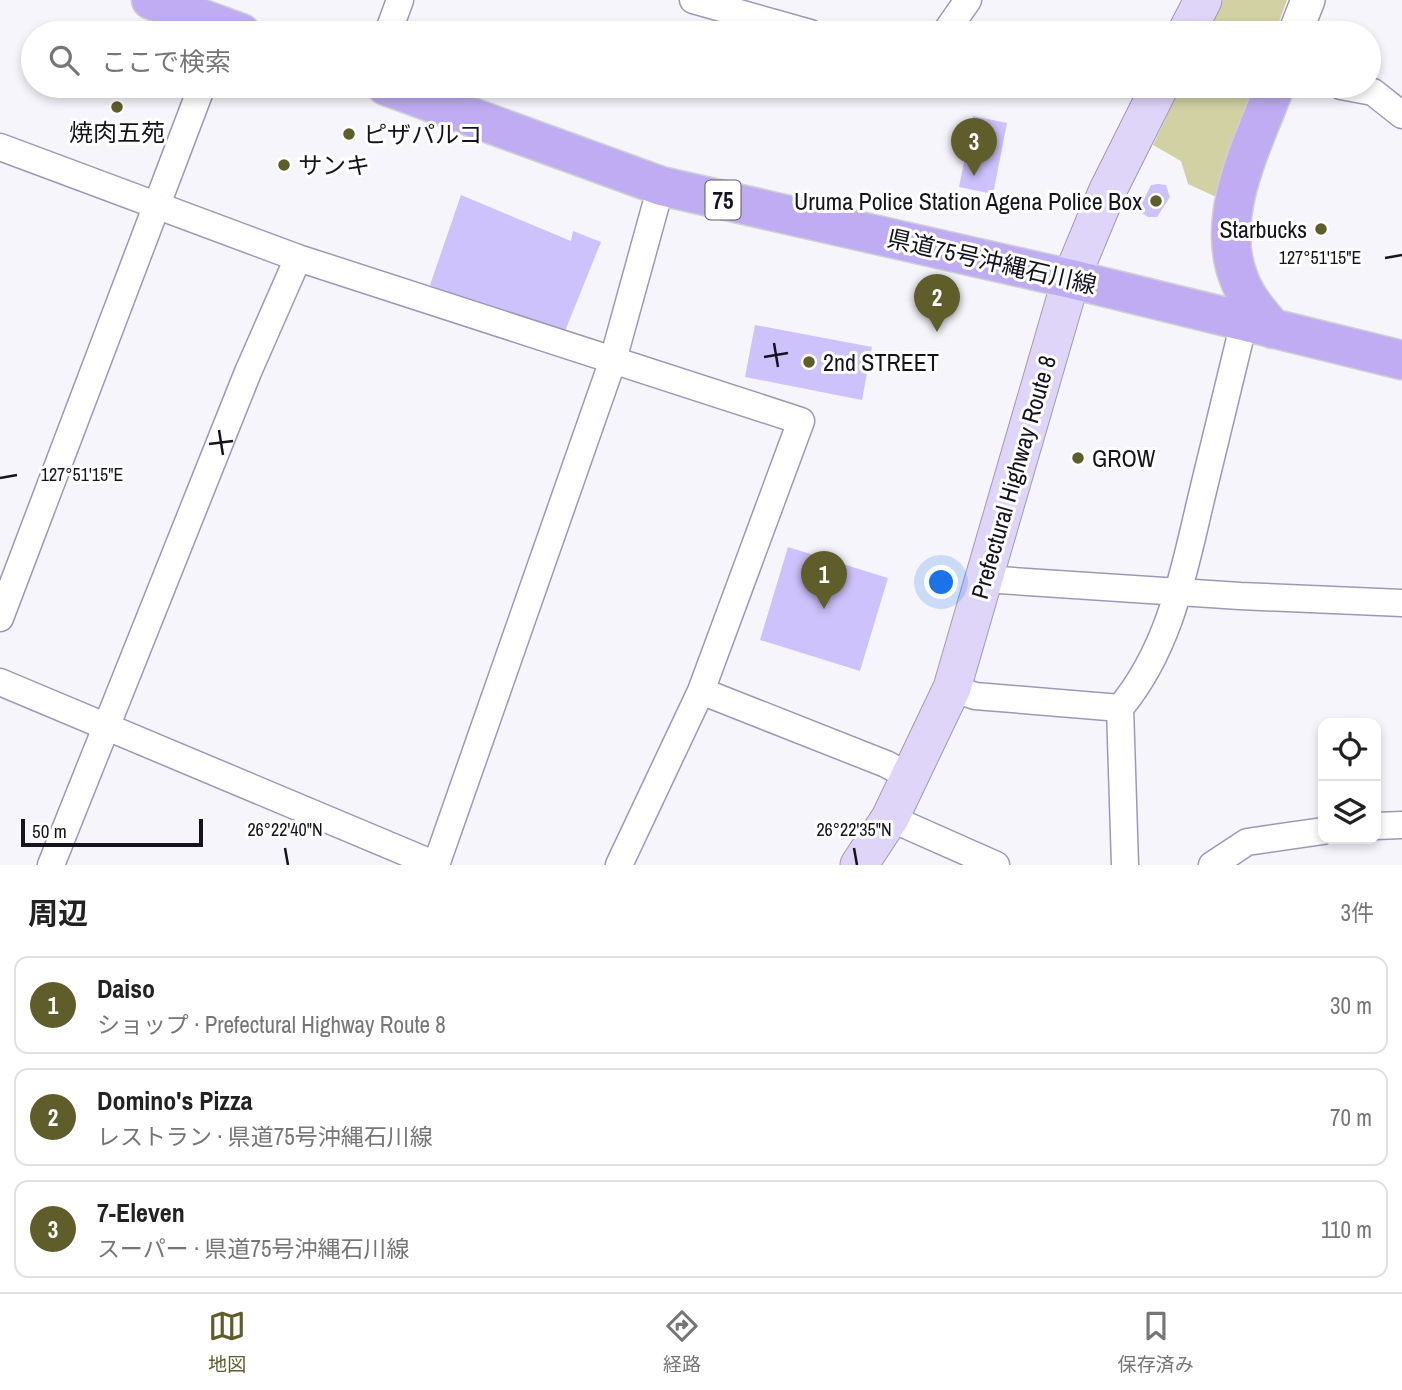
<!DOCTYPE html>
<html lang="ja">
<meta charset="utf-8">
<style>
:root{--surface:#fff;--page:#f6f6f6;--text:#222;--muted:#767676;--line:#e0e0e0;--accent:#5f5e2a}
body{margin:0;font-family:"Archivo Narrow","Noto Sans JP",sans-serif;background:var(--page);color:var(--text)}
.controls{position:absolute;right:21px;bottom:21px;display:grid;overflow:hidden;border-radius:14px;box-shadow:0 4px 10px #0003}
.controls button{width:63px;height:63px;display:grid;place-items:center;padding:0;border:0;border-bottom:2px solid var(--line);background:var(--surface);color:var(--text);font:35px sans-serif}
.scale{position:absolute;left:21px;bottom:18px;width:182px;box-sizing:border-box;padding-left:7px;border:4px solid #16131f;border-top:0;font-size:19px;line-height:24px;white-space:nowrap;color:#16131f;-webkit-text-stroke:5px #fff;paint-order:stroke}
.you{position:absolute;left:942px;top:583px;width:24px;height:24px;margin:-18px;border:5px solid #fff;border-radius:50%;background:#1a73e8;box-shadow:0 0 0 10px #1a73e833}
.badge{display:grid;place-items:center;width:46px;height:46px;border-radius:50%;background:var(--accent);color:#fff;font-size:23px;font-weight:700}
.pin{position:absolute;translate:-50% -58px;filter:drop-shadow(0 2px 4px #0008)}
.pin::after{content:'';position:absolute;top:37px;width:24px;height:21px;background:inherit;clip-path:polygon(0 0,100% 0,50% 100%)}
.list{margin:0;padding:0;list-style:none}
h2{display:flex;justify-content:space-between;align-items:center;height:91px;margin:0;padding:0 28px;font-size:30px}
h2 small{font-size:23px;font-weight:400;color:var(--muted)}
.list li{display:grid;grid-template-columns:46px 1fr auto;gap:21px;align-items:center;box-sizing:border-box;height:98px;margin:0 14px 14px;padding:0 14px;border:2px solid var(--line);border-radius:14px}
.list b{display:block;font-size:26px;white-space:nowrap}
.list p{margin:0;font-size:23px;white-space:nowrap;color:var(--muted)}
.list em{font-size:23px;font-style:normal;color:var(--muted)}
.icon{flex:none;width:38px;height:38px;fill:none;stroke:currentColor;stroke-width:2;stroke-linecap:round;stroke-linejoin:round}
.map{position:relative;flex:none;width:1402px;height:865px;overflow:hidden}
.search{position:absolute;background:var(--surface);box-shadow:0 4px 10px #0003;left:21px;right:21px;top:21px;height:77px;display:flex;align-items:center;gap:18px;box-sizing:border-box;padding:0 24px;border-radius:38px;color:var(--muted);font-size:26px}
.sheet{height:427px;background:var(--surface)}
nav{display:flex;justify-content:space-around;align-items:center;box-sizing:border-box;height:98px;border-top:2px solid var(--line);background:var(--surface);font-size:19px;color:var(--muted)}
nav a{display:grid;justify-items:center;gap:4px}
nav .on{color:var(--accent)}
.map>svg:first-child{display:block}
.green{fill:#d1d1a4}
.building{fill:#cdc2fc}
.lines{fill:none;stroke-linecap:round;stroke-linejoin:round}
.minor-casing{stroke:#9e98b8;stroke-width:29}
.tertiary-casing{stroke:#9e98b8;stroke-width:36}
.secondary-casing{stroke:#9e98b8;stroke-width:39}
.primary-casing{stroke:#d0d0d2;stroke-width:41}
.minor{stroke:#fff;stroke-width:26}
.tertiary{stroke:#fff;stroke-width:33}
.secondary{stroke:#dfd5f9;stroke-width:37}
.primary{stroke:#bfacf2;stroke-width:38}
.ticks{fill:none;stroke:#16131f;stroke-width:2.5}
.poi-dot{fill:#5f5e2a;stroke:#fff;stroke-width:2.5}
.labels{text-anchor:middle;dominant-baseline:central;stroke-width:6;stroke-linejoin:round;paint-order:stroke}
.shield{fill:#fff;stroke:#5c5a62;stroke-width:2}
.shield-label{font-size:23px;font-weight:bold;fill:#16131f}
.poi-label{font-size:24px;fill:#16131f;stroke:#fff;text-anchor:start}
.street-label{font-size:24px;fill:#16131f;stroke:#fff}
.ticks-label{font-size:18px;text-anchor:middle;fill:#16131f;stroke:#fff;stroke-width:6;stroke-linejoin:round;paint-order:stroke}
</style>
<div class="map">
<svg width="1402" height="865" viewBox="0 0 1402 865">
<rect width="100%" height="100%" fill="#f6f5fc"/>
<path class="green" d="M1223 0H1287L1275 33H1207Z
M1181 86H1255L1225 201 1188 184 1181 161 1153 145Z"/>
<path class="building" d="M973 116 1007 123 993 194 959 187Z
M1158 184 1166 185 1170 197 1157 217H1148L1142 213 1141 205 1151 185Z
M461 195 571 241 573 231 601 242 561 341 430 285Z
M755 325 872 347 862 400 745 377Z
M788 547 888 578 860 671 760 640Z"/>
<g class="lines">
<g class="minor-casing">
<path id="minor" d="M693 0 810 33
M388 33 400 0
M945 33 968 0
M1341 86 1373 92 1402 115
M0 147 298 258 801 421 701 691 619 865
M983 579 1240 596 1402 603
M0 618 202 86
M0 682 436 865
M952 688 975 696 1120 708
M701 691 886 764 908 776
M890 818 996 865
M1376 826 1402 825
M51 865 248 372 298 258
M436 865 613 360 661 186
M1125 865 1120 708C1171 647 1184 570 1202 495 1216 437 1230 380 1244 322
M1212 865 1247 842 1323 831"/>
</g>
<g class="tertiary-casing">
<path id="tertiary" d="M1295 33 1308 0"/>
</g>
<g class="secondary-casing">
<path id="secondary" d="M1186 33 1203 0
M859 865 890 818 952 688 1071 279 1107 192 1160 86"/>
</g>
<g class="primary-casing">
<path id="primary" d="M151 0 241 33
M386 86 661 186 1071 279 1402 360
M1273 329C1259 313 1245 297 1238 276 1215 214 1254 143 1275 86"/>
</g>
<use href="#minor" class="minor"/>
<use href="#tertiary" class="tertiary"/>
<use href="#secondary" class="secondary"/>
<use href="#primary" class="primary"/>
</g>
<path class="ticks" d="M1385 258 1402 255M774 343 778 367M764 357 788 353M219 430 223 455M209 444 233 441M0 478 17 475M285 848 288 865M854 848 857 865"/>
<g class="poi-dot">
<circle cx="117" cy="107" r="7"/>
<circle cx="349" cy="134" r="7"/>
<circle cx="284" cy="165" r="7"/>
<circle cx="1156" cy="201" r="7"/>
<circle cx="1321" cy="229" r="7"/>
<circle cx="809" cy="362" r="7"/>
<circle cx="1078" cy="458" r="7"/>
</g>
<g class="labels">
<rect class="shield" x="705.5" y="180.5" width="35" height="39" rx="5"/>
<g class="shield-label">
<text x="723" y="200">75</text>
</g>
<g class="poi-label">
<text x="117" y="132" text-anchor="middle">焼肉五苑</text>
<text x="363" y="134">ピザパルコ</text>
<text x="298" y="165">サンキ</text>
<text x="1142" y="201" text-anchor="end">Uruma Police Station Agena Police Box</text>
<text x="1307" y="229" text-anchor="end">Starbucks</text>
<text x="823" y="362">2nd STREET</text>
<text x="1092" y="458">GROW</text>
</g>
<g class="street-label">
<text transform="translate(992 261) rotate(13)">県道75号沖縄石川線</text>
<text transform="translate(1013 477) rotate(-74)">Prefectural Highway Route 8</text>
</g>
</g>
<g class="ticks-label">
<text x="1320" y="264">127°51'15"E</text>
<text x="82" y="481">127°51'15"E</text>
<text x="285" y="836">26°22'40"N</text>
<text x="854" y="836">26°22'35"N</text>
</g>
</svg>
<div class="controls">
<button><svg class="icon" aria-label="locate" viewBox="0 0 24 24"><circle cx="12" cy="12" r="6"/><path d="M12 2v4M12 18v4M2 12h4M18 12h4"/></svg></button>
<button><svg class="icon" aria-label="layers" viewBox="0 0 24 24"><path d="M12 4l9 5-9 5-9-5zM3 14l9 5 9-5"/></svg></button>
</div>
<div class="scale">50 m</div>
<div class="you"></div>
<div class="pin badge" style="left:824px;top:609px">1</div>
<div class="pin badge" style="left:937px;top:332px">2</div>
<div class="pin badge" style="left:974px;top:176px">3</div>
<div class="search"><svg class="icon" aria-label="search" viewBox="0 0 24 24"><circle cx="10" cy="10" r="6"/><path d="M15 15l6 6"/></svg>ここで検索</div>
</div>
<section class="sheet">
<h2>周辺<small>3件</small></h2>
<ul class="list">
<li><span class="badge">1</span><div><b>Daiso</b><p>ショップ · Prefectural Highway Route 8</p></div><em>30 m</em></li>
<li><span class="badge">2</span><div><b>Domino's Pizza</b><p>レストラン · 県道75号沖縄石川線</p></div><em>70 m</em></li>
<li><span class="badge">3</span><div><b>7-Eleven</b><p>スーパー · 県道75号沖縄石川線</p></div><em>110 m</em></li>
</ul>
</section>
<nav>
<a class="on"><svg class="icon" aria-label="map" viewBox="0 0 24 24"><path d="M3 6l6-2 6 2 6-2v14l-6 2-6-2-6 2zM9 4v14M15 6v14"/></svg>地図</a>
<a><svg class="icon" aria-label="directions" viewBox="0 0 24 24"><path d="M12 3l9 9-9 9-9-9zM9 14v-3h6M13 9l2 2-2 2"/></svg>経路</a>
<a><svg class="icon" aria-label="saved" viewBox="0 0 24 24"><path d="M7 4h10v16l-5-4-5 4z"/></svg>保存済み</a>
</nav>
